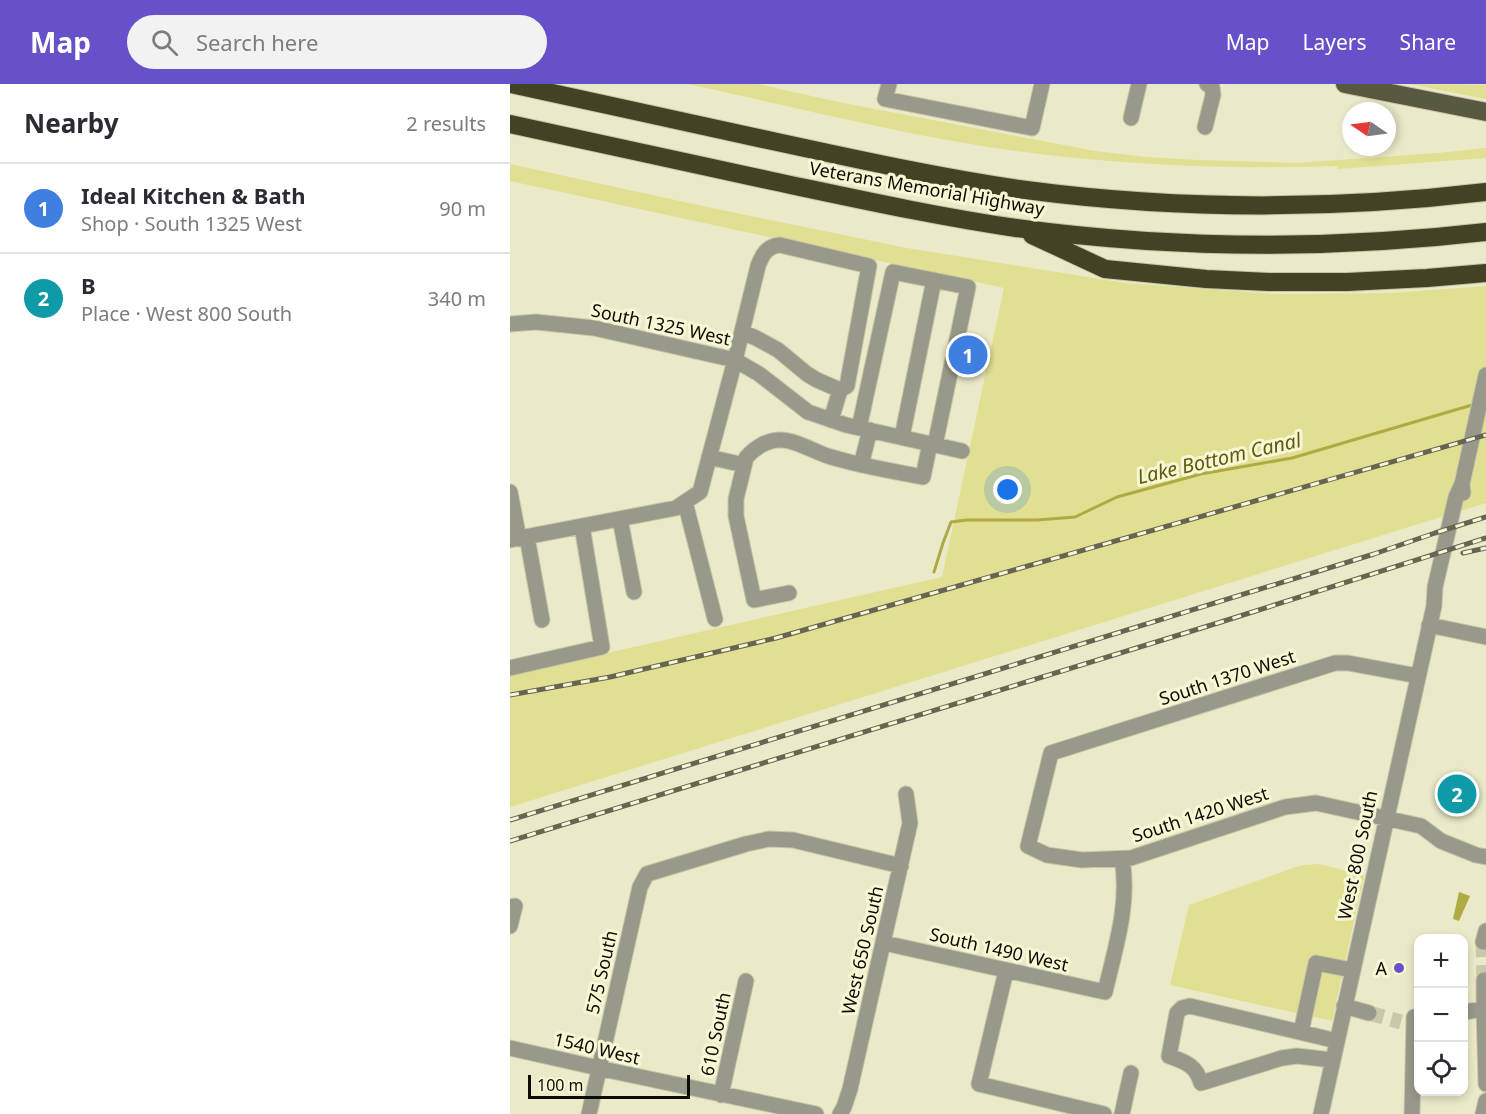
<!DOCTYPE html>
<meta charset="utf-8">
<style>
:root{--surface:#fff;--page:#f2f2f3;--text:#2b2b33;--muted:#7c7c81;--line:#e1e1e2;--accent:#6751ca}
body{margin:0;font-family:"Noto Sans",sans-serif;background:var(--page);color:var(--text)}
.controls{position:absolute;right:18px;bottom:18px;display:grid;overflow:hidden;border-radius:12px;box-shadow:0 3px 9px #0003}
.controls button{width:54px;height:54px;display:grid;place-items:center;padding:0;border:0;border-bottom:2px solid var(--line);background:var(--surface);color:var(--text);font:30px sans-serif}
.compass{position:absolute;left:832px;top:18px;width:54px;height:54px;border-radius:50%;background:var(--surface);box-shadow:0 3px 9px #0003;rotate:283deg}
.scale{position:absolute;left:18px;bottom:15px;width:162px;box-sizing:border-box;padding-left:6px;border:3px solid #0c0c03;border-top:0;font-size:16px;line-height:21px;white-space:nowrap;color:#0c0c03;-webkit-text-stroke:4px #f8f7d5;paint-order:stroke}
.you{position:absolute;left:498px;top:406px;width:21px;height:21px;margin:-15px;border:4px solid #fff;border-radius:50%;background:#1a73e8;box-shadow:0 0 0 9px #1a73e833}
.badge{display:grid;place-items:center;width:39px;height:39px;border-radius:50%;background:var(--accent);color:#fff;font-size:20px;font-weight:700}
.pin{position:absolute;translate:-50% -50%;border:3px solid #fff;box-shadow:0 2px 6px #0006}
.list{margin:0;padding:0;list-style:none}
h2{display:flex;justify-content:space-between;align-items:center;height:78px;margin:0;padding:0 24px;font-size:26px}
h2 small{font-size:20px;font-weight:400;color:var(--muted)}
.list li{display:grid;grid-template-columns:39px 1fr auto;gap:18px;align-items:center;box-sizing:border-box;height:90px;padding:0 24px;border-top:2px solid var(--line)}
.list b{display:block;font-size:22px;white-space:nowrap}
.list p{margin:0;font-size:20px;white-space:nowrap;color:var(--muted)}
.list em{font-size:20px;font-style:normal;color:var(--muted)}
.icon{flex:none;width:33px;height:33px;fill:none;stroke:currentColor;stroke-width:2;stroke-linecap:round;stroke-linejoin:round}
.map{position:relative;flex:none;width:976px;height:1030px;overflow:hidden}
header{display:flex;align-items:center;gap:36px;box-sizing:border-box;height:84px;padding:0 30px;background:var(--accent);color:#fff}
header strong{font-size:28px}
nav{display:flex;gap:33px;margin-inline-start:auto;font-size:21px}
.search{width:420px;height:54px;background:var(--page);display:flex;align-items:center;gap:15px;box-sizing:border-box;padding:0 21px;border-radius:33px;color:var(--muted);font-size:22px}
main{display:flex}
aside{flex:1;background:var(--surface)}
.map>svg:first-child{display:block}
.green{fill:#e1df92}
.water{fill:#aeaa44}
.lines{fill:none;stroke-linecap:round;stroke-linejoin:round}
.stream{stroke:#aeaa44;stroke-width:3}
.minor-tunnel{stroke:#c9c9aa;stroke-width:15;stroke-dasharray:15 8;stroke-linecap:butt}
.minor-casing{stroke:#c6c6a8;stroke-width:17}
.major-casing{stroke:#c6c6a8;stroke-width:20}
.highway-casing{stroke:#c6c6a8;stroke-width:20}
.minor{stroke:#99998b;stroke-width:15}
.major{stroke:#595840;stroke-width:18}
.highway{stroke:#434225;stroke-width:18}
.rail-casing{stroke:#656552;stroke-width:5}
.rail{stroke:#f8f7d5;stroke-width:3;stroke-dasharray:9;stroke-linecap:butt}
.poi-dot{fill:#6751ca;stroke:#f8f7d5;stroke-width:2}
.labels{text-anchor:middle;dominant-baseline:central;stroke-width:6;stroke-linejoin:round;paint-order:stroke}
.street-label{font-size:18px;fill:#0c0c03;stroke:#f8f7d5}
.poi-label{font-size:18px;fill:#0c0c03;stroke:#f8f7d5;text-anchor:end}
.water-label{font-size:20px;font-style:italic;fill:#5e5b0e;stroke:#f8f7d5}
</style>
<header>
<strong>Map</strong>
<div class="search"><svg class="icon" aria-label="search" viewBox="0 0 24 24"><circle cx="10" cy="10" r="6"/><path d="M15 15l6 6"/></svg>Search here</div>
<nav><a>Map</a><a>Layers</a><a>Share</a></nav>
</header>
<main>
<aside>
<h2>Nearby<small>2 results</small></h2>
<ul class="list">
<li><span class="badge" style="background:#3f7fe0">1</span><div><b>Ideal Kitchen &amp; Bath</b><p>Shop · South 1325 West</p></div><em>90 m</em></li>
<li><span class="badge" style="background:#0f9aa8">2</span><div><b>B</b><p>Place · West 800 South</p></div><em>340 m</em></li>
</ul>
</aside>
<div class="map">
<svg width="976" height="1030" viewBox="0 0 976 1030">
<rect width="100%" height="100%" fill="#eaeac8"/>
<path class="green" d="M178 0H248L333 19 585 67 636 73 688 76 786 79 928 69 976 64V74L828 85 827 82C708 86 589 80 472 62 373 46 276 21 178 0Z
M899 0 976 1V15Z
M0 80 202 124 397 164 615 199 766 210 881 209 976 202V419L0 723V591L432 493 494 204 0 97Z
M810 780 854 792 822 937 660 901 679 821 780 785 793 781Z"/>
<path class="water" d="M949 808 960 812 949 837 943 835Z"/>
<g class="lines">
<path class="stream" d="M424 488 433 459 441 438 457 436H527L565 433 607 413 691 390 782 374 962 321"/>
<path class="minor-tunnel" d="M973 858 974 896
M859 929 891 938"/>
<g class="minor-casing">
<path id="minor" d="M379 0 375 15 522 44 532 0
M621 34 629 0
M695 43 703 11 702 3 697 0
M0 240 26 238 84 244 225 276 249 290 298 328 336 341 452 367
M232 248 246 254 268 266 297 290 307 296 330 306 321 336
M349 344 383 188 458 203 425 361
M392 353 424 196
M199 373 234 381
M351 381 360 346
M0 408 9 455
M953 409 952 400 976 291
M175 418 205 535
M110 435 124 508
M17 453 32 536
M0 456 166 424 190 408 225 276 248 182C252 171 257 162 270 161L359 182 337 302 330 306
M279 509 244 516 226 432V415L236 374C244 364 258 355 272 356 285 356 307 369 321 373 351 382 382 387 413 393L420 359
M919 541 976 553
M0 584 92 563 72 442
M908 592 838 579H825L541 669 518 762 537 771 572 776 621 774 775 723 806 719 911 742 931 757 966 771 976 773
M0 823 5 822 0 842
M973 858 976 847
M374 859 595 908C605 865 620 820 612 775
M496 887 469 1000 594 1030
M834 922 859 929
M974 925V896
M954 928 974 925 975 962
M791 948 806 879 842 886
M976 962H975L976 1000
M0 964 102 987 306 1030
M822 976 787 972 772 974 691 999C686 981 675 978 659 972L667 929 672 924 680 922 827 957
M211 1011 236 897
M79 1030 130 803 137 790 236 760 259 755 283 756 391 782
M330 1030 334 1023 340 1005 400 739 396 710
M612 1030 621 989
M811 1030 924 522 925 503 946 413 952 400
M902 1030 904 933H908
M973 1030 976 1017"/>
</g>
<g class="major-casing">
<path id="major" d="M835 0 976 28"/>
</g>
<g class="highway-casing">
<path id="highway" d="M1 0C90 19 178 39 267 58 350 76 432 94 516 106 668 126 824 126 976 108
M0 40C87 59 175 78 262 97 343 114 424 132 506 144 661 165 820 166 976 148
M522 151 595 185 696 195 759 198H837L917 194 976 189"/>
</g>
<use href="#minor" class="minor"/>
<use href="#major" class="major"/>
<use href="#highway" class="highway"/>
<g class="rail-casing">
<path id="rail" d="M953 469 976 464
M0 611 100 593 266 554 976 351
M0 736 864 470 925 449 976 433
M0 757 711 538 976 454"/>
</g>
<use href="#rail" class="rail"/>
</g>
<circle class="poi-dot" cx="889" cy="884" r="6"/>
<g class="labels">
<g class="street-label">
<text transform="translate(417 104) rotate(10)">Veterans Memorial Highway</text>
<text transform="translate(151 240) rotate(12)">South 1325 West</text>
<text transform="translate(717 593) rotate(-18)">South 1370 West</text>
<text transform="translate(690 730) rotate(-18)">South 1420 West</text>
<text transform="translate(847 771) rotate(-78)">West 800 South</text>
<text transform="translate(489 865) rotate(13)">South 1490 West</text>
<text transform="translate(352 866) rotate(-77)">West 650 South</text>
<text transform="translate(91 888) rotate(-77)">575 South</text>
<text transform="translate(205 950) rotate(-78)">610 South</text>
<text transform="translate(87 964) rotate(13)">1540 West</text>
</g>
<g class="poi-label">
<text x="877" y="884">A</text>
</g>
<g class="water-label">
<text transform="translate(709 374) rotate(-13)">Lake Bottom Canal</text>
</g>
</g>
</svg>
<div class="controls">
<button>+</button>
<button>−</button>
<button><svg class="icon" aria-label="locate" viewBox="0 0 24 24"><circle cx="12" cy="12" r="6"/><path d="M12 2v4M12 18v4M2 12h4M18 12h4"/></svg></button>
</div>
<svg class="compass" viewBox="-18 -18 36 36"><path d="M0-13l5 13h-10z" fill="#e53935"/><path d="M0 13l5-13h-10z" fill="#7c7c81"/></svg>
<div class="scale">100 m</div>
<div class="you"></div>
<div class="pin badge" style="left:458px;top:271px;background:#3f7fe0">1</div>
<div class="pin badge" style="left:947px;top:710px;background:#0f9aa8">2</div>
</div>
</main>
